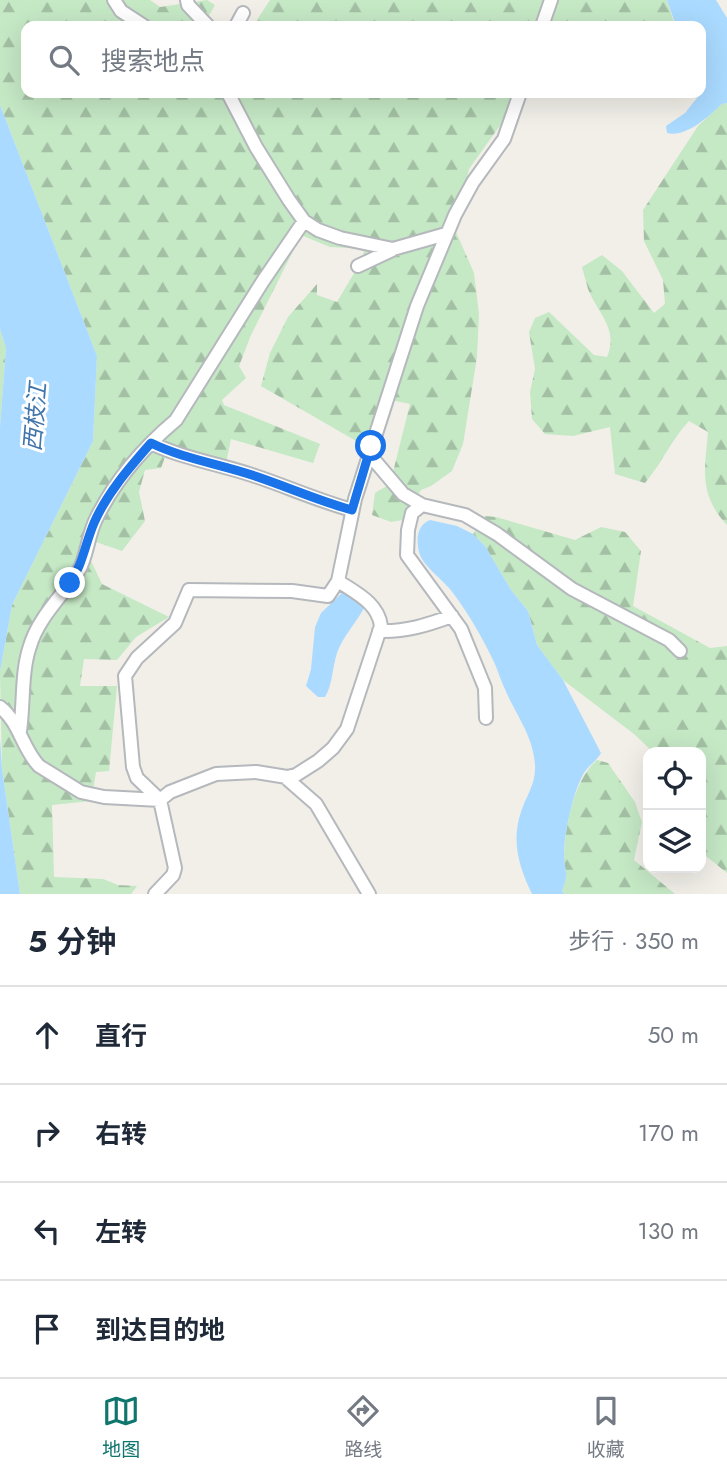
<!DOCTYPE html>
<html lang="zh">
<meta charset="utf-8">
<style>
:root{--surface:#fff;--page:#f2f2f3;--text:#1f2937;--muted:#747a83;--line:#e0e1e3;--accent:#0f766e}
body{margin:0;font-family:Jost,"Noto Sans SC",sans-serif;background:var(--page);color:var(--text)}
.controls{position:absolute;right:21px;bottom:21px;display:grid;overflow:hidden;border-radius:14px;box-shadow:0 7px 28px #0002}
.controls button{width:63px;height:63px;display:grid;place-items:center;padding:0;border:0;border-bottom:2px solid var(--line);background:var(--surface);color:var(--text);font:35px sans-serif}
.stop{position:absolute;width:21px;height:21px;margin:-16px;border:5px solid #1a73e8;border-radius:50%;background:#fff}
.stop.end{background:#1a73e8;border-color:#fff;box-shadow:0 2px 7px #0008}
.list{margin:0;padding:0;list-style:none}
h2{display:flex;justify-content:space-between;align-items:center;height:91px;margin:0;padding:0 28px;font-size:30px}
h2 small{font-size:23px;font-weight:400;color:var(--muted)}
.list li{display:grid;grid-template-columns:46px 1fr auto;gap:21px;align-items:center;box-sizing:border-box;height:98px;padding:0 28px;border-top:2px solid var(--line)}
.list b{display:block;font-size:26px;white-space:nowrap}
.list em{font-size:23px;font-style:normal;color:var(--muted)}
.icon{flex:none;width:38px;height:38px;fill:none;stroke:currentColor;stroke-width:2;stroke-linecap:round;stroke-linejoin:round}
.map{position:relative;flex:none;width:727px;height:894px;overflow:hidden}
.search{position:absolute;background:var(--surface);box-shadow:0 7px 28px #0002;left:21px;right:21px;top:21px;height:77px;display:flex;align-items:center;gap:18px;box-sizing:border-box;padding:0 24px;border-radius:14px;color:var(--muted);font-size:26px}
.sheet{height:483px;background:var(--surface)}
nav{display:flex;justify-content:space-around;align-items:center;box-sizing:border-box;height:98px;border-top:2px solid var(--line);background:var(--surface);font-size:19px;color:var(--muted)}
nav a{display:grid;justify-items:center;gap:4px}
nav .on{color:var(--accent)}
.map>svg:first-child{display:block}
.forest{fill:url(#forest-firs)}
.water{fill:#aadaff}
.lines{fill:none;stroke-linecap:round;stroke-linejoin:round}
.minor-casing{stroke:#b5b8bc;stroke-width:16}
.minor{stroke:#fff;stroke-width:12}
.route{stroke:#1a73e8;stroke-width:9}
.labels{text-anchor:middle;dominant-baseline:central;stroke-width:6;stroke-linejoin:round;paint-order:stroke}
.water-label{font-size:23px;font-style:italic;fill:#4174aa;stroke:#fff}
</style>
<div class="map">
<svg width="727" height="894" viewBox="0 0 727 894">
<defs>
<pattern id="forest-firs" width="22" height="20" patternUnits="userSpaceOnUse" patternTransform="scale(1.75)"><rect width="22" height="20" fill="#c5e8c5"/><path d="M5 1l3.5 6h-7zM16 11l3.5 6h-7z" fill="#a3c0a4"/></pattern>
</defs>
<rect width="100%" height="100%" fill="#f1efe8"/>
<path class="forest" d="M0 0H150L160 7 207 0 215 5 203 26H26V93H512L501 124 469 169 456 232 474 273 479 314 477 357 463 444 452 471 431 486 421 490 403 520 391 522 372 515 375 493 390 484 410 404 381 398 363 445 261 386 270 353 288 317 317 284V295L337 302 363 258 364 249 330 247 301 235 251 335 239 366 246 378 222 400 224 405 320 444 313 463 231 439 226 463 170 444 161 468 145 470 139 492 145 521 122 551 96 542 90 559 102 584 169 617 136 637 117 660 84 659 80 686H117L109 771 96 772 91 801 52 805 54 877 103 879 118 885 137 886 131 894H20L2 769 0 672 12 605 93 441 97 356 0 105Z
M270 0H667L675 26H253Z
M727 103V525C698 494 705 469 708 432L689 421C671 440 662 463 645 483L615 474 610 427 573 436 545 434 532 419 530 392 535 369 529 332 535 318 549 312 594 355 607 357C619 329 598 314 588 289 586 282 584 274 582 267L602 255 622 271 654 313 665 304 663 280 644 241 643 210 698 126 722 104Z
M0 329 6 348 0 427Z
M485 516 496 517 575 540 601 527 625 532 641 551 633 606 710 648 727 646V873L701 852V752H653L634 734 563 680 537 645 528 611 511 590 485 546 473 534Z
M597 760 608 763 635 802 642 822 634 860 675 894H564L562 891C570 870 563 870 564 853 566 823 574 780 597 760Z"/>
<path class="water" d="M667 0H716L727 18V103L722 104C709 116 686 138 667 133L666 126 685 113 701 93V26H676Z
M0 105 97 356 93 441 12 605 0 672V427L6 348 0 329Z
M430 520 457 526 473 534 485 546 511 590 528 611 537 645 563 680 601 753C597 760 591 764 586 770 574 786 564 834 564 854 564 871 570 871 562 891L564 894H532C519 867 511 841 521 812 526 796 536 784 535 766 534 736 515 714 504 687 500 679 498 670 494 662 483 639 469 614 453 593 444 580 423 567 419 552 416 539 417 525 430 520Z
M345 590 365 604 363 610C355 624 342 638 337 653 332 668 333 684 325 697H318L306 686 311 669 315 627 321 613Z
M0 738 2 769 20 894H0Z"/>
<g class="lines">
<g class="minor-casing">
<path id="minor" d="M114 0 121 11 144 26
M187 0 188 5 208 26
M236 26 243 13
M542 26 551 0
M228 93 256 147 289 200 304 221 318 230 340 238 393 249 446 234
M358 266 392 250
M151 443C184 459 220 464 255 476 288 487 319 501 352 510
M369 454 403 494 422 505 465 515 497 534 572 589 669 640 680 651
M422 505 412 513 408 530 407 555 461 629 485 688 486 718
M379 631C406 632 427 625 452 616
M0 707C20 723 22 748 39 766L81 792 104 797 160 800
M20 731C24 704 21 672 30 646 39 616 63 596 79 570 87 556 88 535 96 519 114 482 144 447 176 420L263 281 304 221
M285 777 316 804 369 894
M160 800 137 778 133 767 125 676 137 658 175 623 189 590 292 591 328 596 338 581
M155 894 173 875 175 868 160 800 170 792 216 774 256 772 287 777 296 775 318 761 333 748 347 729 381 626C378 603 356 593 338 581L355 499 417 306 455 215 473 182 504 139 520 93"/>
</g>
<use href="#minor" class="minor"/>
</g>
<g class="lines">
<path class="route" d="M70 583C83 564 85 544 94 523 107 493 130 467 151 443 184 459 220 464 255 476 288 487 319 501 352 510L371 446"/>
</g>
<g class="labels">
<g class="water-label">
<text transform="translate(35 417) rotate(-85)">西枝江</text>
</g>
</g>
</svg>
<div class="controls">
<button><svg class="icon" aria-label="locate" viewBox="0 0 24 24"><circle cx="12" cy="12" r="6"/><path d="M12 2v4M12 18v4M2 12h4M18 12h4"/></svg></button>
<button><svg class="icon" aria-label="layers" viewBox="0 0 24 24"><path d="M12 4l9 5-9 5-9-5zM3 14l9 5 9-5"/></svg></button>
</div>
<div class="stop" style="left:371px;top:446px"></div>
<div class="stop end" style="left:70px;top:583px"></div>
<div class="search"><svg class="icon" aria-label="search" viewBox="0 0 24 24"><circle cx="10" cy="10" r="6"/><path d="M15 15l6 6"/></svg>搜索地点</div>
</div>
<section class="sheet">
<h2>5 分钟<small>步行 · 350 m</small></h2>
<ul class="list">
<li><svg class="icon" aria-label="ahead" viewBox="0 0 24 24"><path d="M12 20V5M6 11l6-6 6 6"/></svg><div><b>直行</b></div><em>50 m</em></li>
<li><svg class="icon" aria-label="right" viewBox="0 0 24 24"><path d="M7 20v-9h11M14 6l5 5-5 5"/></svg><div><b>右转</b></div><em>170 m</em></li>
<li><svg class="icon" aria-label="left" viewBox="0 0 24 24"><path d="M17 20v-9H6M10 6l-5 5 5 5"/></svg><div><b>左转</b></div><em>130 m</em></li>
<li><svg class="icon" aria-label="arrive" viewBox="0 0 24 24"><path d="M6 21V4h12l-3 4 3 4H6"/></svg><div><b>到达目的地</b></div></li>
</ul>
</section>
<nav>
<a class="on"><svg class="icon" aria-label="map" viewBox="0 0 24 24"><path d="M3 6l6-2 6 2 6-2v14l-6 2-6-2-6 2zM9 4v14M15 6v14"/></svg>地图</a>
<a><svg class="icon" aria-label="directions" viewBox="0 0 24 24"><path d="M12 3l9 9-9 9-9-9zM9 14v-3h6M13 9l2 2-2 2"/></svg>路线</a>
<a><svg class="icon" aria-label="saved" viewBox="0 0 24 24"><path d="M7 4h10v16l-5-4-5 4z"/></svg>收藏</a>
</nav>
